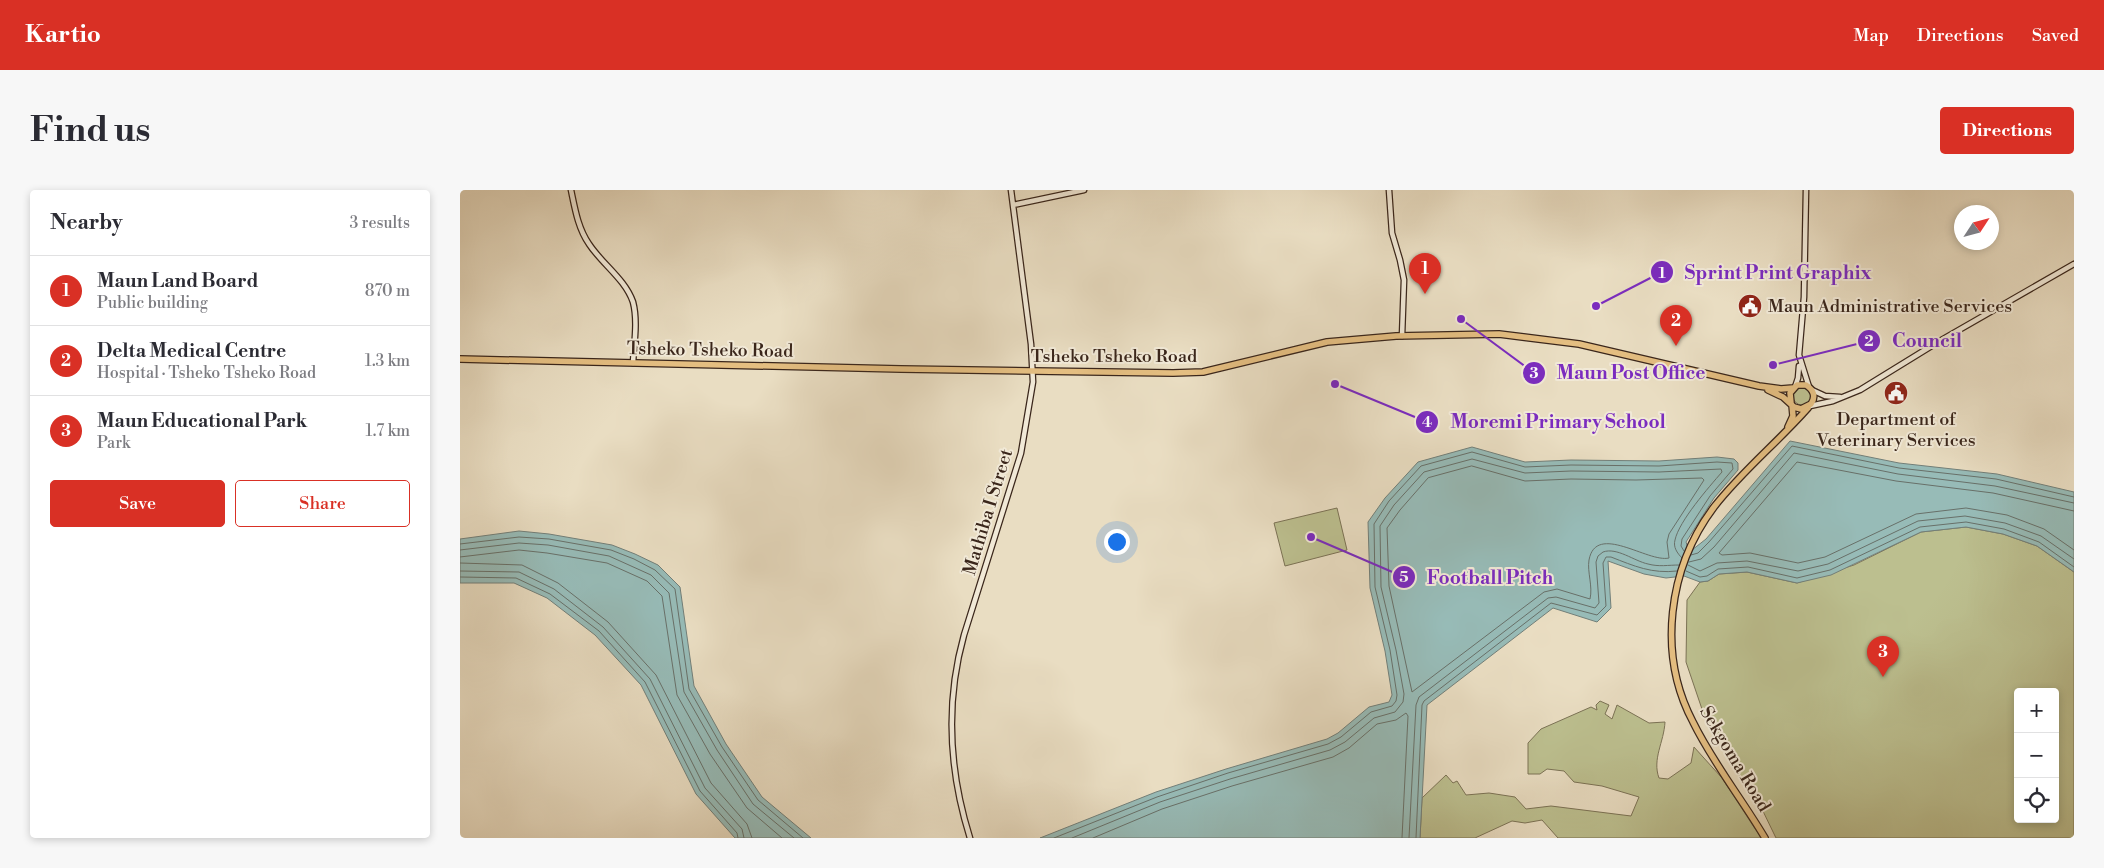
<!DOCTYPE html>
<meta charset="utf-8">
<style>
:root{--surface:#fff;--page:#f7f7f7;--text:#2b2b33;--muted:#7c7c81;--line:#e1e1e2;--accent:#d93025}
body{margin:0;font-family:"Libre Bodoni",serif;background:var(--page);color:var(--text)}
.controls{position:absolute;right:15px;bottom:15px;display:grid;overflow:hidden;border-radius:5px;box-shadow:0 2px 8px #0003}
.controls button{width:45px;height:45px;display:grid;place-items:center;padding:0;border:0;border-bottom:1px solid var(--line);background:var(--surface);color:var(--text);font:25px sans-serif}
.compass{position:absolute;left:1494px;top:15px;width:45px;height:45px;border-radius:50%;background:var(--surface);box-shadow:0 2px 8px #0003;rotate:54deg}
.you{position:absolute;left:656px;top:351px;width:18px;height:18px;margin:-12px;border:4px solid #fff;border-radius:50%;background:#1a73e8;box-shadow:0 0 0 8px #1a73e833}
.badge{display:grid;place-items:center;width:32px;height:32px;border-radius:50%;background:var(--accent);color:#fff;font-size:16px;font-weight:700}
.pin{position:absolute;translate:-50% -41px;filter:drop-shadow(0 1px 2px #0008)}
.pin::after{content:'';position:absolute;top:26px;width:18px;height:15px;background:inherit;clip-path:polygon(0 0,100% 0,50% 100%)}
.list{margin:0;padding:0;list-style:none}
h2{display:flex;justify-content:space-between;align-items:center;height:65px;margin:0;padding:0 20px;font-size:21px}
h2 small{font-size:16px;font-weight:400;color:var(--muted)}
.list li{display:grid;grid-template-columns:32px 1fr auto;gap:15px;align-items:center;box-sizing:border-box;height:70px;padding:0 20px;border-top:1px solid var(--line)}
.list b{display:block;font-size:19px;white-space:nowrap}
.list p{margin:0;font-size:16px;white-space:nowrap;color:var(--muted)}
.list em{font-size:16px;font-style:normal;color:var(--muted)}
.actions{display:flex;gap:10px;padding:15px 20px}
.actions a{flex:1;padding:11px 0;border:1px solid var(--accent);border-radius:5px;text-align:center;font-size:18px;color:var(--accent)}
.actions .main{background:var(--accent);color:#fff}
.icon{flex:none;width:28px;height:28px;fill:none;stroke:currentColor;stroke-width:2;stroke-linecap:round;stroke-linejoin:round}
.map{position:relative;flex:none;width:1614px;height:648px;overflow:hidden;border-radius:5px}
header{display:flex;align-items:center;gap:30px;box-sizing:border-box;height:70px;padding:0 25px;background:var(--accent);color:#fff}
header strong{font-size:24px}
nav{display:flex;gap:28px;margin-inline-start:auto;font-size:18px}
.intro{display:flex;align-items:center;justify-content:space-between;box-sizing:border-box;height:120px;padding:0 30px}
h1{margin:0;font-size:35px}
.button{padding:12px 22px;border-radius:5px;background:var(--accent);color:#fff;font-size:18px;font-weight:700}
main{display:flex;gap:30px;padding:0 30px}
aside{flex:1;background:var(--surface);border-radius:5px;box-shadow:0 2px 8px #0003}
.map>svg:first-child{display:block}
.green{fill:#bcbf8f;stroke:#7b7255;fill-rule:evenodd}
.water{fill:#97bbb7;stroke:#727f79}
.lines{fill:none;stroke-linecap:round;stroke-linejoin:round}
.shore{stroke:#687069;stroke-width:1}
.secondary-casing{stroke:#3a261b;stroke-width:7}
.highway-casing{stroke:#3a261b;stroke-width:8}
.secondary{stroke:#f1e9d7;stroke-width:4.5}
.highway{stroke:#e4be81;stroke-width:5.5}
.labels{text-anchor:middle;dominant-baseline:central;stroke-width:4;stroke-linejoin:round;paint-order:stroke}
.poi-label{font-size:18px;fill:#3a261b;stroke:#f1e9d7;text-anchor:start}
.street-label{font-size:18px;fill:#3a261b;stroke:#f1e9d7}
.leader{fill:none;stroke:#7b2cbf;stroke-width:2}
.callout-dot{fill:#7b2cbf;stroke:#f1e9d7;stroke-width:2}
.mark-label{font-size:15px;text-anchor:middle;font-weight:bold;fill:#fff}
.callout-label{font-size:19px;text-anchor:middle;font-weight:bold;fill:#7b2cbf;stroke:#f1e9d7;stroke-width:4;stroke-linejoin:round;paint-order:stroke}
</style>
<header>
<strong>Kartio</strong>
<nav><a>Map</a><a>Directions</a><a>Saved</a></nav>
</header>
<div class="intro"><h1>Find us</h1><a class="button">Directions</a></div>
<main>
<aside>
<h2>Nearby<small>3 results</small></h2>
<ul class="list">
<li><span class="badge">1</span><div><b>Maun Land Board</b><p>Public building</p></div><em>870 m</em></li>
<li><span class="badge">2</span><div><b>Delta Medical Centre</b><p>Hospital · Tsheko Tsheko Road</p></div><em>1.3 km</em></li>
<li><span class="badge">3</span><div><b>Maun Educational Park</b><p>Park</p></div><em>1.7 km</em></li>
</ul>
<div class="actions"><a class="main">Save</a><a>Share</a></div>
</aside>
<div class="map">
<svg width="1614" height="648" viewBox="0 0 1614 648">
<rect width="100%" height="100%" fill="#e9ddc2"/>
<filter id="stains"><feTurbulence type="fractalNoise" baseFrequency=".004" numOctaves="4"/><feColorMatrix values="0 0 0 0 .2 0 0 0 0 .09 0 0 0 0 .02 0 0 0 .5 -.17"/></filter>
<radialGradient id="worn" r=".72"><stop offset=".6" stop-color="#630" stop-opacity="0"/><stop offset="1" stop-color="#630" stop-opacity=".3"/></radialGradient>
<path class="green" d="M1333 206a9 9 0 1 1 18 0a9 9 0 1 1-18 0Z
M877 318 887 360 825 376 814 333Z
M1506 337 1543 344 1577 356 1614 382V648H1316L1300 615 1272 575 1245 528 1226 472 1227 410 1240 392 1248 391 1259 384 1287 382 1337 393 1394 375 1461 342ZM1558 502H1595V629H1558Z
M1140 511 1149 515 1145 524 1152 529 1157 515 1189 533 1205 532C1204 552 1192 569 1199 588L1208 589 1231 573 1234 557 1262 588 1301 648H1098L1082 630 1065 633 1052 631 1015 648H960L962 608 986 585 993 593 997 591 1006 605 1029 603 1055 607 1066 619 1091 616 1171 626 1179 607 1142 596 1114 592 1104 581 1087 579 1080 584H1068V553L1081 539 1131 517 1137 520 1136 515Z"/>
<path class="water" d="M1330 251 1439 273 1537 284 1614 302V382L1577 356 1543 344 1506 337 1461 342 1371 385 1337 393 1287 382 1259 384 1248 391 1240 392 1224 386 1206 388 1184 384 1148 371 1151 418 1137 432 1093 418 967 515 960 648H580L696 602 766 579 867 549 878 543 909 517 929 512 932 505 925 461 910 398 908 332 925 308 958 272 1012 257 1065 272 1111 270 1199 271 1257 267 1274 269 1278 273V280L1254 308 1226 352 1228 358 1232 360 1246 349Z
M59 341 89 344 152 355 175 364 198 375 220 397 234 496 266 554 302 607 351 648H275L236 604 181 495 135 445 87 408 54 393H0V349Z"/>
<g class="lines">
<path class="shore" d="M1012 276 1065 291 1111 289 1176 290 1242 288 1244 290 1209 344 1207 352 1209 368C1188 373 1136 332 1129 370 1127 382 1133 396 1130 409L1097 399 1084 402 952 502 929 396 927 338 940 320 968 288Z
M1614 321 1533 303 1436 291 1337 272 1259 363 1262 365 1290 363 1338 373 1365 367 1456 324 1506 318 1547 325 1584 339 1614 360
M0 354 59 347 89 349 151 360 174 369 195 380 215 399 229 499 262 557 298 610 343 648
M0 360 59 353 88 355 149 366 191 385 209 403 224 502 257 560 293 614 334 648
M1231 365 1238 363 1249 352 1332 256 1439 278 1536 289 1614 307
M0 367 59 360 87 363 147 373 187 391 202 406 217 505 250 564 287 618 322 648
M1229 372 1241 369 1254 357 1334 263 1438 284 1535 296 1614 313
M0 373 62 375 98 393 148 432 196 485 251 593 287 634 292 648
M1228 375 1240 381 1257 373 1287 371 1338 381 1368 374 1458 331 1505 326 1545 333 1581 346 1614 369
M0 381 59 382 94 399 143 437 190 489 245 598 282 639 284 648
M1226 381 1240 387 1247 386 1258 379 1288 377 1337 388 1370 380 1460 337 1506 332 1544 339 1579 352 1614 377
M0 387 56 388 90 404 139 441 185 492 240 601 277 643 278 648
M594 648 697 607 768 583 868 554 881 547 911 522 932 516 936 511 937 505 930 460 915 397 914 334 929 311 961 276 1012 262 1065 277 1111 275 1199 276 1257 272 1272 273 1273 279 1250 306 1222 349 1221 356 1224 361
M612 648 700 612 770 589 870 560 885 552 914 528 935 522 943 512 944 504 936 460 921 397 920 336 934 315 964 282 1012 269 1065 283 1111 281 1199 282 1261 279 1262 282C1249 297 1219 331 1215 350 1213 357 1217 363 1222 368
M633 648 702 619 772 596 873 567 889 558 917 534 936 530 946 523 948 526 942 648
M949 648 956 515 959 507 1088 408 1096 407 1135 418 1139 413 1136 372 1138 366 1143 362C1157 357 1174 371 1188 374 1199 377 1208 375 1219 375
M956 648 962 515 964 511 1091 413 1137 425 1146 416 1143 373 1146 367H1151C1174 376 1192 384 1217 381"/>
<g class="secondary-casing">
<path id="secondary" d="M111 0C115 19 118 38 129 54 142 74 165 89 173 112 178 131 174 154 173 173
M929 0 932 43 940 70 944 90 942 146
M1346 0 1344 107 1339 165 1349 197
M553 15 624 0
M1335 197 1338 188 1339 176
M1352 200 1365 206 1380 207
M1350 216 1373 211 1400 200 1478 152 1614 74
M510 648C489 581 485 513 504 445L561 263 573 192 571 154 551 0"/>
</g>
<g class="highway-casing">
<path id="highway" d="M0 169 441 179 713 183 743 182 867 152 936 146 1039 144 1119 154 1299 196 1321 199 1333 198
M1308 200 1323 207 1334 217 1341 219 1351 214C1356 207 1354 200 1346 195H1337L1330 203 1331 213
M1328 237 1333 226 1332 215
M1305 648C1282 609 1253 573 1233 532 1197 464 1208 378 1254 317 1282 281 1318 252 1348 218"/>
</g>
<use href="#secondary" class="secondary"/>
<use href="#highway" class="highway"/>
</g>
<defs>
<g id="civic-disc" transform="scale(1.25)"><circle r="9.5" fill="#8f2418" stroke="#f1e9d7"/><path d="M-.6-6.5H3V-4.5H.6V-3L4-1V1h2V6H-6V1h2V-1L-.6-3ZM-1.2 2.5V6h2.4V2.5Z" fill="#fff"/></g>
</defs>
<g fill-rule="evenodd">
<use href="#civic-disc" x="1290" y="116"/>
<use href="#civic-disc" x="1436" y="203"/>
</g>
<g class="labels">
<g class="poi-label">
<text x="1308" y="116">Maun Administrative Services</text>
<text x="1436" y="229" text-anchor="middle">Department of<tspan x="1436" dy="21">Veterinary Services</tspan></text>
</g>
<g class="street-label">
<text transform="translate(250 160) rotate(1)">Tsheko Tsheko Road</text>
<text x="654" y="166">Tsheko Tsheko Road</text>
<text transform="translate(528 322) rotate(-73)">Mathiba I Street</text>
<text transform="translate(1275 569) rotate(59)">Sekgoma Road</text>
</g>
</g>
<path class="leader" d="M1136 116L1202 82M1313 175L1409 151M1001 129L1074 183M875 194L967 232M851 347L944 387"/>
<g class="callout-dot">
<circle cx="1136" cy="116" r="5"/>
<circle cx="1313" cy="175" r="5"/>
<circle cx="1001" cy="129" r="5"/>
<circle cx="875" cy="194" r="5"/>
<circle cx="851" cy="347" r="5"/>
<circle cx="1202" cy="82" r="12"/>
<circle cx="1409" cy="151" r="12"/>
<circle cx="1074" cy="183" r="12"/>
<circle cx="967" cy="232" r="12"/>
<circle cx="944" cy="387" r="12"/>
</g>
<g class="mark-label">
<text x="1202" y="88">1</text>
<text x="1409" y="156">2</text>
<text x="1074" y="188">3</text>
<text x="967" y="237">4</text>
<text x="944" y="392">5</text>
</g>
<g class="callout-label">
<text x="1318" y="89">Sprint Print Graphix</text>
<text x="1467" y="157">Council</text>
<text x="1171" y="189">Maun Post Office</text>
<text x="1098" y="238">Moremi Primary School</text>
<text x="1030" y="394">Football Pitch</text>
</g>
<rect width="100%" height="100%" filter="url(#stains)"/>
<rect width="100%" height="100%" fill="url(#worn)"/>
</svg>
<div class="controls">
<button>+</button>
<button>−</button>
<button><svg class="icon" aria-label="locate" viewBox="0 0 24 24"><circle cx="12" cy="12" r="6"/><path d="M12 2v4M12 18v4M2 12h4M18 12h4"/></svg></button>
</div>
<svg class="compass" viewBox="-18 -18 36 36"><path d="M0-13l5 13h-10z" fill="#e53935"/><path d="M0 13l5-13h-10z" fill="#7c7c81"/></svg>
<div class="you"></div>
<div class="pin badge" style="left:965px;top:104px">1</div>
<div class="pin badge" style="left:1216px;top:156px">2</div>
<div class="pin badge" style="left:1423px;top:487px">3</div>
</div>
</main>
